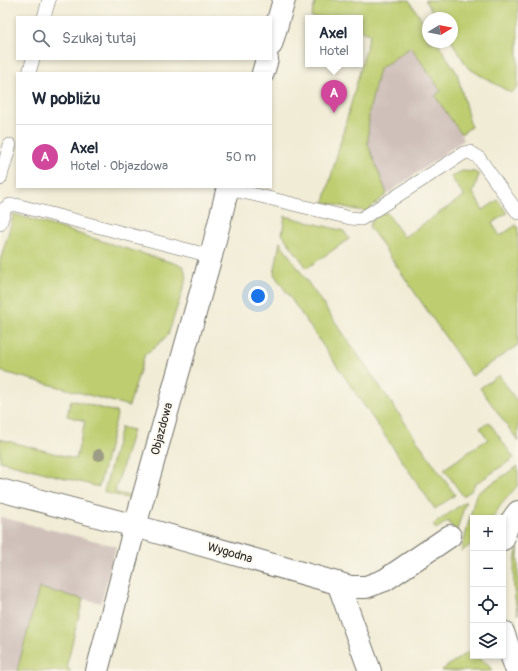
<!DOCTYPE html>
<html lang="pl">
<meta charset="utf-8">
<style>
:root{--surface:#fff;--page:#f2f2f3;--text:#1f2937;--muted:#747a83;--line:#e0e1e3;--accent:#2563eb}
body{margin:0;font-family:Pangolin,sans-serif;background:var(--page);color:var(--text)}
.controls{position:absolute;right:12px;bottom:12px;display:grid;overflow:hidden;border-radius:0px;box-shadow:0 2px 6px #0003}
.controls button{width:36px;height:36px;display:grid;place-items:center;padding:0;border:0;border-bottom:1px solid var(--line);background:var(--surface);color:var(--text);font:20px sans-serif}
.compass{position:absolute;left:422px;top:12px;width:36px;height:36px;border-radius:50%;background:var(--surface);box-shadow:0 2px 6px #0003;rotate:80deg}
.you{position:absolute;left:258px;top:296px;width:14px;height:14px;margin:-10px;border:3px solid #fff;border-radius:50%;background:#1a73e8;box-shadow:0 0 0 6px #1a73e833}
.badge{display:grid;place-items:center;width:26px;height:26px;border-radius:50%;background:var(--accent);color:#fff;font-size:13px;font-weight:700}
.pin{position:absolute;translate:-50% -33px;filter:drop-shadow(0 1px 2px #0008)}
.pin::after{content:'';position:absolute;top:21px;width:14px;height:12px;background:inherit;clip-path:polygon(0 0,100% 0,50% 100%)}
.popup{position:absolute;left:305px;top:15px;width:58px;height:52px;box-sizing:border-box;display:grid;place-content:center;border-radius:0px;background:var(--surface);filter:drop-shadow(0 1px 3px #0005);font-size:13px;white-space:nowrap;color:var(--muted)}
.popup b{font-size:15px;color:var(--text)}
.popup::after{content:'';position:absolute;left:50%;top:100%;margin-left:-8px;border:8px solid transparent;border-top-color:var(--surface)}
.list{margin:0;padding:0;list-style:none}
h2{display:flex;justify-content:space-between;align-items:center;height:52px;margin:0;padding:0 16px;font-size:17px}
h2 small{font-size:13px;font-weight:400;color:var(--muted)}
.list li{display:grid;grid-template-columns:26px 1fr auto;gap:12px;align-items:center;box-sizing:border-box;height:64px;padding:0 16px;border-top:1px solid var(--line)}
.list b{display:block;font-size:15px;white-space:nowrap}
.list p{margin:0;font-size:13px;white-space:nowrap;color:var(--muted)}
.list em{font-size:13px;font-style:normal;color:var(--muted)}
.icon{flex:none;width:22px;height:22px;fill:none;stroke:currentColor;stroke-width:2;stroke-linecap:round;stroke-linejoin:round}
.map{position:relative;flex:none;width:518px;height:671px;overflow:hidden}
.search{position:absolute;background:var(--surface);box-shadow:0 2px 6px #0003;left:16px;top:16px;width:256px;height:44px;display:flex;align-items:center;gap:10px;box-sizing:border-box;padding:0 14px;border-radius:0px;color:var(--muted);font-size:15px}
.panel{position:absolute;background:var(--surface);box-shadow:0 2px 6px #0003;left:16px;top:72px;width:256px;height:116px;border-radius:0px}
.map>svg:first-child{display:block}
.industrial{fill:#cfc0ba}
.green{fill:#bdcd70;stroke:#747c4e}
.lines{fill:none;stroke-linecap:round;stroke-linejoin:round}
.service-casing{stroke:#706f67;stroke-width:14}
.minor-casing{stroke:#706f67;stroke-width:24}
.secondary-casing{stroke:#706f67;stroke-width:24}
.service{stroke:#fff;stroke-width:13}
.minor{stroke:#fff;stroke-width:22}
.secondary{stroke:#fff;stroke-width:22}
.tree{fill:#9c9d84}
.labels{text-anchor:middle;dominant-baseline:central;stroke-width:3.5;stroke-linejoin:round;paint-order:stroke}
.street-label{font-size:12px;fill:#2b2b2b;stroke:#fbf7ec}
</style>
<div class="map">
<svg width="518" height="671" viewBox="0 0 518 671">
<rect width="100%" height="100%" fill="#fbf7ec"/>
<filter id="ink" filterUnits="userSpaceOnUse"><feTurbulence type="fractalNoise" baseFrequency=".025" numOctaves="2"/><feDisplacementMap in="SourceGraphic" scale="8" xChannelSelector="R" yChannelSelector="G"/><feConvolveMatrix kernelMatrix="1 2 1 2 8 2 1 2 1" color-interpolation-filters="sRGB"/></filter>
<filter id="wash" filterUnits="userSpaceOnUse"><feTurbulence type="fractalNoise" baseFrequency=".012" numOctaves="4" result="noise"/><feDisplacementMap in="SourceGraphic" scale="16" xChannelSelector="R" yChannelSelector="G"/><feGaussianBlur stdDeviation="0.9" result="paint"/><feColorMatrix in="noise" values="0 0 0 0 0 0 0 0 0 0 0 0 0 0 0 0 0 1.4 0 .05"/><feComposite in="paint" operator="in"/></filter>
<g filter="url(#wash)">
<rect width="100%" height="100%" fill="#f1ecd6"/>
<path class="industrial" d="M411 47 441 92 435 96 464 140 387 194 368 144 369 112 379 69Z
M0 517 116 546 101 603 39 589 17 671H0Z"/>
<path class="green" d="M316 0H409L428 29V42H437L457 73 471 127 461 134 435 96 441 91 411 47 379 69 369 112 368 144 387 194 367 211 357 210 324 202 370 34 360 31V18H315L311 17Z
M425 0H518V87L511 93 468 68 452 42V18H436Z
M462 171 474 172 479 174 473 193 483 210 498 200 507 213 492 223 500 236 516 225 518 228V345L472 376 374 233C363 224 376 217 384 213H387L404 237 464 196 451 177Z
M14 214 183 266 187 277 168 335 154 348 145 354 129 406 0 371V261Z
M285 216 344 231 349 239 307 268 282 234Z
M280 242 455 495 435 509 274 274Z
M499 375 518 403V441L480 388Z
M71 400 116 412 117 415 99 487 0 461V439L76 459 85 421 67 416Z
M489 422 514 458 474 485 471 491 463 496 444 469 488 439 480 428Z
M121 427 133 430 115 492 133 497V500L104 492Z
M518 466V485L500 506 493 518H473V543L461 552 476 494Z
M466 501 456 533 448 521 436 529 433 525Z
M518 548V615C513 592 511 570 518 548Z
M39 588 83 599 67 664 68 668 71 671H17Z
M468 652 473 655V656H475L488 664 492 671H441L450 664Z"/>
</g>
<g filter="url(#ink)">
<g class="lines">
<g class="service-casing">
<path id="service" d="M44 17 49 0
M29 73 33 59
M0 179 10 145
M227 189 256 195 350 218 361 219 464 153 470 152 479 158 518 213
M0 224 5 208 10 205H16L211 256"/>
</g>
<g class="minor-casing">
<path id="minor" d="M271 45 284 0
M263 73 267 59
M0 490 135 526 351 587H366L385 580 450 536
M338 583 370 671
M97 671 135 526 211 256 228 187"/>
</g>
<g class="secondary-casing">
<path id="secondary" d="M503 539 507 527 518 512
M503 632 517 671"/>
</g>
<use href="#service" class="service"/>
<use href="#minor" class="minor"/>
<use href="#secondary" class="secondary"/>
</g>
<circle class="tree" cx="99" cy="455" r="6"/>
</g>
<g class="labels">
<g class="street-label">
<text transform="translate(162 429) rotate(-75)">Objazdowa</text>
<text transform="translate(230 553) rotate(16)">Wygodna</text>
</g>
</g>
</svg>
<div class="controls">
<button>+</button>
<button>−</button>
<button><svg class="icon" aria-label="locate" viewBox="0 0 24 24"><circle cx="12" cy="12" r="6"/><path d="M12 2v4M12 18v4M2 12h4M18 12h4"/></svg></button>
<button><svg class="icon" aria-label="layers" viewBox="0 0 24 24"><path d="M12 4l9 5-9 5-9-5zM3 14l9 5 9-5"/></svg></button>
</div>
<svg class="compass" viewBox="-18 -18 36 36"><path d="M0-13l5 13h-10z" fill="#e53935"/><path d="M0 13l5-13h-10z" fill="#747a83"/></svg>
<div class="you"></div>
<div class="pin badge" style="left:334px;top:113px;background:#d1479c">A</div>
<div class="popup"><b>Axel</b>Hotel</div>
<div class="search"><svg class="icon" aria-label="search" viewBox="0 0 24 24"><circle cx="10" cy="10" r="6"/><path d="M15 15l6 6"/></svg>Szukaj tutaj</div>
<section class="panel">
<h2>W pobliżu<small></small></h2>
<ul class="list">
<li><span class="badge" style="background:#d1479c">A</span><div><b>Axel</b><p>Hotel · Objazdowa</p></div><em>50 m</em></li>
</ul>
</section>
</div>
